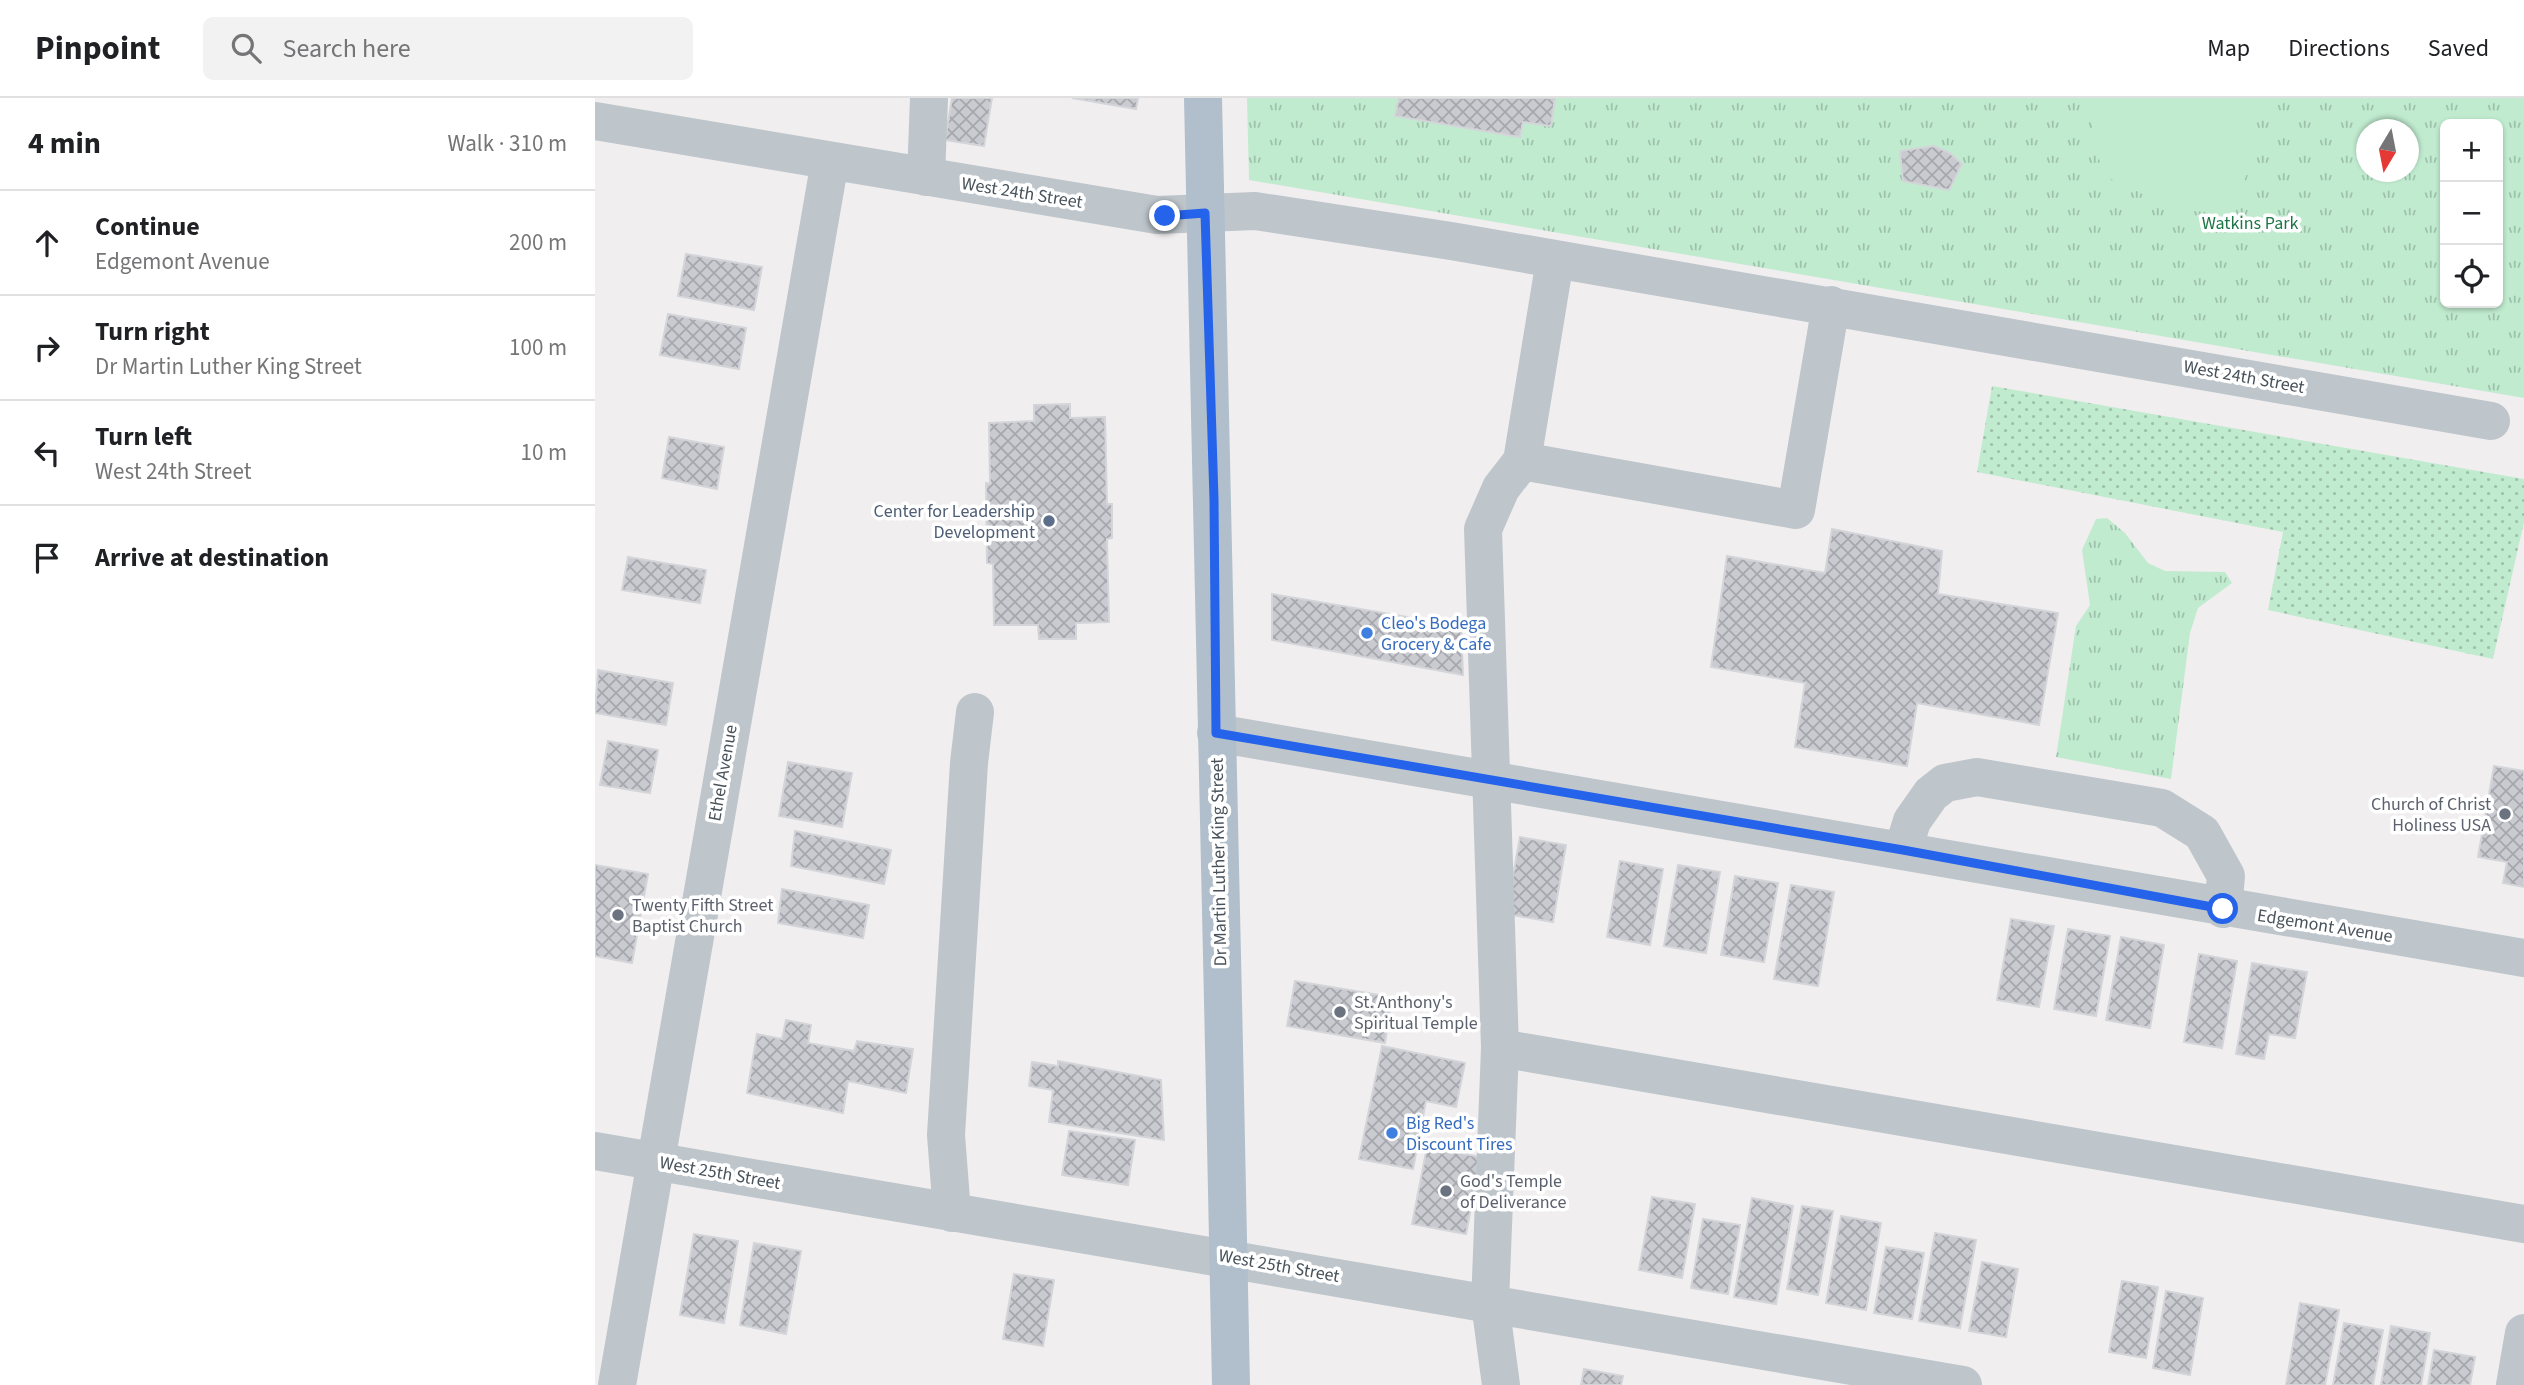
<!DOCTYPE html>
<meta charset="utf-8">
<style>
:root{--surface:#fff;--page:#f2f2f2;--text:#202124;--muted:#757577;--line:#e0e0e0}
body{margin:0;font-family:"Source Sans 3",sans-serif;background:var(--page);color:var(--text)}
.controls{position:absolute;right:21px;top:21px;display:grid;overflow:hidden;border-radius:10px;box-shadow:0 2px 5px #0004}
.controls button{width:63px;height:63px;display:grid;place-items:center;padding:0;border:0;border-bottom:2px solid var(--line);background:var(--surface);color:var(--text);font:35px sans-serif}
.compass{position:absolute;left:1761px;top:21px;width:63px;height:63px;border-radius:50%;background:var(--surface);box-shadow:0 2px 5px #0004;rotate:190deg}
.stop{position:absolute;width:21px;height:21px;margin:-16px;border:5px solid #2563eb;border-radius:50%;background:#fff}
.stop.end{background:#2563eb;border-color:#fff;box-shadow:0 2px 7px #0008}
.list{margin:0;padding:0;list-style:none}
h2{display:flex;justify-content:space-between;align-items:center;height:91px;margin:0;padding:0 28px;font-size:30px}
h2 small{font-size:23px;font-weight:400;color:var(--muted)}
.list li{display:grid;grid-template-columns:46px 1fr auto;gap:21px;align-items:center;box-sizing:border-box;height:105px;padding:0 28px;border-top:2px solid var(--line)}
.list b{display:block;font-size:26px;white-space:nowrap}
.list p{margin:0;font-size:23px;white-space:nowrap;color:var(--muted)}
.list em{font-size:23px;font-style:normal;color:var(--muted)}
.icon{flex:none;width:38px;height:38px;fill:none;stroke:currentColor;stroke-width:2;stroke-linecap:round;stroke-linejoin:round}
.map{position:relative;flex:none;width:1929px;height:1287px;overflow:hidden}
header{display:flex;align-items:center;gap:42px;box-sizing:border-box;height:98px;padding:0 35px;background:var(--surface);border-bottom:2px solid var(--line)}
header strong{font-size:33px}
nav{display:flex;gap:38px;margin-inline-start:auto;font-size:24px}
.search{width:490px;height:63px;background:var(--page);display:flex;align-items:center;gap:18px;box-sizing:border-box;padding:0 24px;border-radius:10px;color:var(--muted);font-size:26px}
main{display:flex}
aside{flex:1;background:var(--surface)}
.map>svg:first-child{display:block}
.grass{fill:url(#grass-dots)}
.park{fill:url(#park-tufts);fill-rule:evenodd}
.pitch{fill:#c0ebcf}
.building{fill:url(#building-cross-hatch);stroke:#d3d5d9;stroke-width:2}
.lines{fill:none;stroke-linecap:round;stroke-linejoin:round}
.minor{stroke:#bec6cc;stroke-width:38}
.major{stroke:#b0bfcb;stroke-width:38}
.route{stroke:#2563eb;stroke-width:9}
.service-dot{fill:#5c6f8a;stroke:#fff;stroke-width:2.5}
.shop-dot{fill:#3f7fe0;stroke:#fff;stroke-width:2.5}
.worship-dot{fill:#6b7280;stroke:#fff;stroke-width:2.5}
.labels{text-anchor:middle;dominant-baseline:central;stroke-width:7;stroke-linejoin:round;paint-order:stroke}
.street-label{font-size:18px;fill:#48525a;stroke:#fff}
.park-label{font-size:18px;fill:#1e7647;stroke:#fff}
.service-label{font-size:18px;fill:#4e5e75;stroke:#fff;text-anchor:end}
.shop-label{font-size:18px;fill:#366cbe;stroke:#fff;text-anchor:start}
.worship-label{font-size:18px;fill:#5b616d;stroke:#fff;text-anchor:start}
</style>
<header>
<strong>Pinpoint</strong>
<div class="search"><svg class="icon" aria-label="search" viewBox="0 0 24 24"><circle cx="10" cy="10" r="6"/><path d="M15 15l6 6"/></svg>Search here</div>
<nav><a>Map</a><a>Directions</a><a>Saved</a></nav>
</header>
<main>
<aside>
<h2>4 min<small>Walk · 310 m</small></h2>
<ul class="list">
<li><svg class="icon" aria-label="ahead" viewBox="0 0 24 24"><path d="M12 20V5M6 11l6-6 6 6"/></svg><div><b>Continue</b><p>Edgemont Avenue</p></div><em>200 m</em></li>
<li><svg class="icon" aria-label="right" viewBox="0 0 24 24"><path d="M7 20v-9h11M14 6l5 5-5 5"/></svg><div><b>Turn right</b><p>Dr Martin Luther King Street</p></div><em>100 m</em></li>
<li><svg class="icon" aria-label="left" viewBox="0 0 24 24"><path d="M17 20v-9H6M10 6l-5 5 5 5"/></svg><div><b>Turn left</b><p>West 24th Street</p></div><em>10 m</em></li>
<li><svg class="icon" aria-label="arrive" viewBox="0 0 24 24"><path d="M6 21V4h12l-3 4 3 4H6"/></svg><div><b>Arrive at destination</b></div></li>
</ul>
</aside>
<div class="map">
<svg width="1929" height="1287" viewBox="0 0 1929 1287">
<defs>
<pattern id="grass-dots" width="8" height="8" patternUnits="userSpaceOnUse" patternTransform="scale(1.75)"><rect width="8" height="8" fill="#c0ebcf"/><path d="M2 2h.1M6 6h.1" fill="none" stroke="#9ec1ab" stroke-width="1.8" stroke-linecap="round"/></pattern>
<pattern id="park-tufts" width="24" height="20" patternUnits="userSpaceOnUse" patternTransform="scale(1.75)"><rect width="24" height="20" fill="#c0ebcf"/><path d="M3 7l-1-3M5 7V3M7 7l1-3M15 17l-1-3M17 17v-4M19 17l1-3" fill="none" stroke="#9ec1ab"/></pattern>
<pattern id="building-cross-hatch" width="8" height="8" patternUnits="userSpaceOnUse" patternTransform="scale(1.75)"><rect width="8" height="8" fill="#c9cbd1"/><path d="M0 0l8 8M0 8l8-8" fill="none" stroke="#a5a7ad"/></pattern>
</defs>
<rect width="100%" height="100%" fill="#f1eeef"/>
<path class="grass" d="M1397 288 1929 381V424L1898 561 1673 512 1688 434 1382 374Z"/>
<path class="park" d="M652 0H1929V300L654 82ZM1850 26H1903V205H1850ZM1772 32H1814V74H1772Z
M1512 420 1530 435 1553 465 1570 473 1630 474 1637 485 1603 510 1595 535 1576 681 1461 659 1481 528 1495 507 1487 452 1501 421Z"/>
<path class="pitch" d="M1498 0H1660C1664 38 1657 88 1627 115L1581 112 1516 81 1500 55 1496 14Z"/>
<path class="building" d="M357 0H397L389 48 350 42Z
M477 0H543L541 11Z
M804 0H960L956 28 928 24 925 39 800 18Z
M1339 48 1355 55 1367 66 1354 92 1308 83 1305 53Z
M91 156 167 169 159 212 83 198Z
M73 216 151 230 144 271 65 257Z
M475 306V320L510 319 512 406H517V440L512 441 514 524 481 525V541H444L443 527H399L398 466 392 465 391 385 395 386 394 325 439 323V307Z
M74 339 129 349 122 391 67 380Z
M1237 431 1347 453 1343 496 1463 515 1444 627 1322 605 1312 668 1200 649 1210 585 1116 569 1132 458 1230 475Z
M33 459 111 472 105 505 27 492Z
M677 496 866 528 868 577 677 542Z
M3 572 78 585 71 627 0 615Z
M13 643 63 652 55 695 5 687Z
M193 664 257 675 247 729 184 718Z
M1899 668 1929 673V789L1908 785 1912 764 1883 759Z
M200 733 296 752 289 786 196 768Z
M925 739 971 747 958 824 911 816Z
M1025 763 1068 771 1055 847 1012 839Z
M0 767 53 776 37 865 0 858Z
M1083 767 1125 774 1111 855 1069 848Z
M1140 778 1183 785 1169 864 1126 857Z
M1196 787 1239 794 1223 888 1179 881Z
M187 791 274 807 268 840 183 825Z
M1416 821 1459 828 1444 909 1402 902Z
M1473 831 1515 838 1501 918 1459 911Z
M1526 839 1569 847 1555 930 1511 922Z
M1604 856 1642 863 1627 950 1589 944Z
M1657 865 1712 874 1700 940 1674 936 1669 961 1641 956Z
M700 883 797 899 790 945 692 928Z
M191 922 216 927 213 945 259 953 262 943 318 951 311 995 253 983 248 1015 152 995 162 936 187 941Z
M787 948 870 965 861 1009 831 1003 818 1071 764 1061Z
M463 963 566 982 569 1042 454 1024 458 992 434 988 437 964 463 968Z
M474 1033 540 1042 533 1087 467 1077Z
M832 1049 886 1059 871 1136 817 1126Z
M1057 1099 1100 1106 1087 1180 1044 1172Z
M1157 1100 1198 1108 1181 1206 1139 1199Z
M1207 1108 1238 1113 1223 1197 1192 1191Z
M1246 1118 1286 1125 1271 1212 1231 1205Z
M1108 1121 1145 1127 1133 1196 1096 1190Z
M1340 1135 1381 1142 1365 1230 1324 1223Z
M99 1136 143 1143 129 1225 85 1217Z
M159 1145 206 1153 191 1236 145 1227Z
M1291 1149 1329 1155 1317 1221 1279 1215Z
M1387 1164 1423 1171 1411 1239 1374 1233Z
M419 1176 459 1182 448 1248 408 1241Z
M1527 1183 1563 1189 1551 1260 1514 1254Z
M1571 1193 1608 1200 1595 1277 1558 1270Z
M1705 1205 1744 1212 1730 1287H1691Z
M1749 1225 1788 1232 1778 1287H1738Z
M1796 1228 1835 1235 1826 1287H1786Z
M1839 1252 1880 1259 1875 1287H1833Z
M989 1271 1028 1278 1026 1287H986Z"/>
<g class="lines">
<path class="minor" d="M0 23 562 117 660 113 856 143 1896 323
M331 79 334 0
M927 363 1201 412 1236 207
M621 635C1057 707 1492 789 1929 860
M1308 752 1317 723 1336 696 1350 685 1382 679 1567 710 1607 735 1631 778 1628 811
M905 950 1929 1126
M0 1053 1368 1287
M357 1115 351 1037 374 665 380 614
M22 1287 235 63
M906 1287 895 1205 905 950 888 431 906 390 927 363 960 162
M1920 1287 1929 1235"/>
<path class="major" d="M608 0C619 429 627 858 636 1287"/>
</g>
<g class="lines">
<path class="route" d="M570 118 610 115 619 401 621 635 1308 752 1628 811"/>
</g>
<circle class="service-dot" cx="454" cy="423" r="7"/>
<g class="shop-dot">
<circle cx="772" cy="535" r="7"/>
<circle cx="797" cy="1035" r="7"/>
</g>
<g class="worship-dot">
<circle cx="1910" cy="716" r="7"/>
<circle cx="23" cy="817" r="7"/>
<circle cx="745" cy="914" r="7"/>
<circle cx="851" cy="1093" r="7"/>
</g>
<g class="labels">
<g class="street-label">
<text transform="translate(427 95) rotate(9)">West 24th Street</text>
<text transform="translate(1649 279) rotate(10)">West 24th Street</text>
<text transform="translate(128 675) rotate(-80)">Ethel Avenue</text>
<text transform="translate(624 764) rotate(-91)">Dr Martin Luther King Street</text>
<text transform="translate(1730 828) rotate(9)">Edgemont Avenue</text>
<text transform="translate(125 1075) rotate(10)">West 25th Street</text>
<text transform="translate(684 1168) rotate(10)">West 25th Street</text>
</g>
<g class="park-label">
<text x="1655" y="125">Watkins Park</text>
</g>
<g class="service-label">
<text x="440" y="413">Center for Leadership<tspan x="440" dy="21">Development</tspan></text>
</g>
<g class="shop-label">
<text x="786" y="525">Cleo's Bodega<tspan x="786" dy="21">Grocery &amp; Cafe</tspan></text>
<text x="811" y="1025">Big Red's<tspan x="811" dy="21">Discount Tires</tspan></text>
</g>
<g class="worship-label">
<text x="1896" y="706" text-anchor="end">Church of Christ<tspan x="1896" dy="21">Holiness USA</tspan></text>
<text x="37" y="807">Twenty Fifth Street<tspan x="37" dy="21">Baptist Church</tspan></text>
<text x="759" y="904">St. Anthony's<tspan x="759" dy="21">Spiritual Temple</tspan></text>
<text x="865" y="1083">God's Temple<tspan x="865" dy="21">of Deliverance</tspan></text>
</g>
</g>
</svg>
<div class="controls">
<button>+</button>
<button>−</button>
<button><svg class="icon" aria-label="locate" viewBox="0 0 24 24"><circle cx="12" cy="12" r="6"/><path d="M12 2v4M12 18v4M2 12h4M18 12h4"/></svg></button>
</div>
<svg class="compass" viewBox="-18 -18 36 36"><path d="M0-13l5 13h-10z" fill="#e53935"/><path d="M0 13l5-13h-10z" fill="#757577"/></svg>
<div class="stop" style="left:1628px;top:811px"></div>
<div class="stop end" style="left:570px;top:118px"></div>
</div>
</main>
